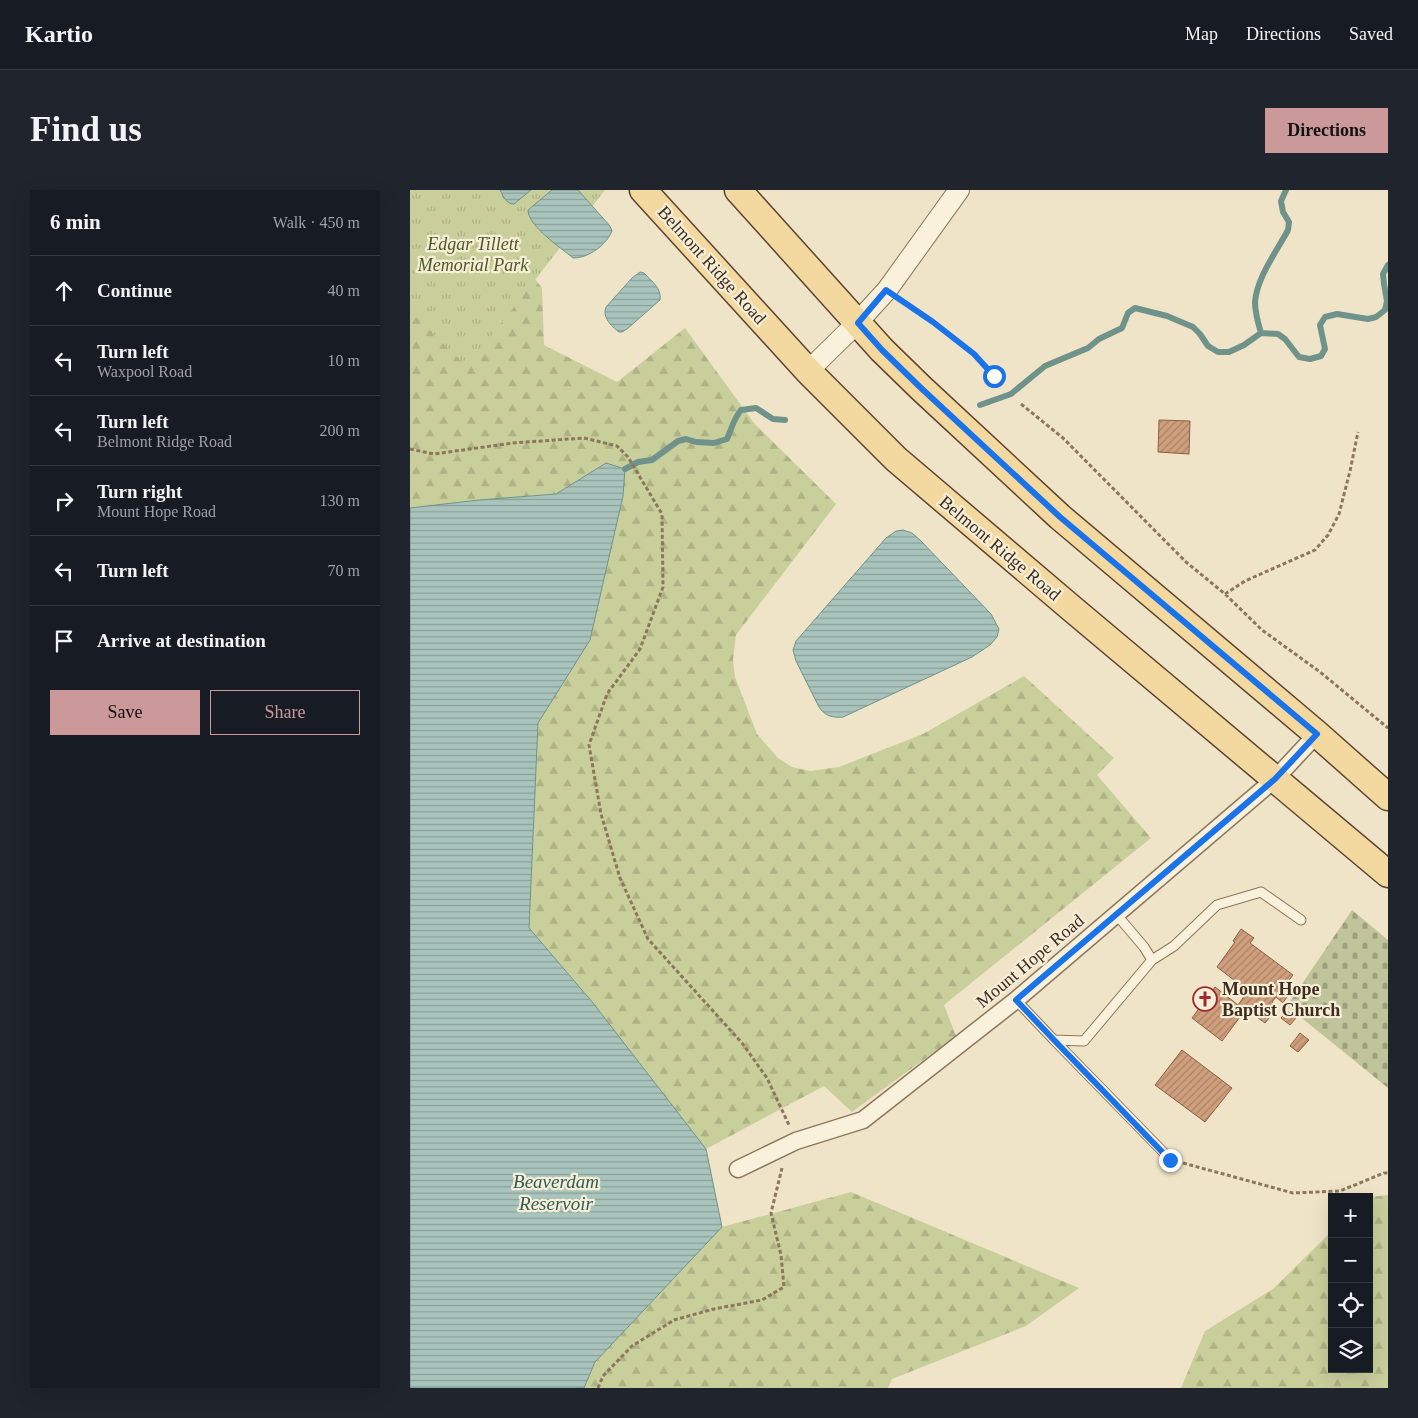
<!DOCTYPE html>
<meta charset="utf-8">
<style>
:root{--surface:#171b24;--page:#20242c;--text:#f1f3f6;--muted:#9ea1a6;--line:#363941;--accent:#cc999b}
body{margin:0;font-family:Georgia,serif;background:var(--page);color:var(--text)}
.controls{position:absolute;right:15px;bottom:15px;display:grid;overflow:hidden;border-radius:0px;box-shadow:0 5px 20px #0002}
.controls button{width:45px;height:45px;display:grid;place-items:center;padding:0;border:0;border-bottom:1px solid var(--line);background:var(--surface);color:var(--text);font:25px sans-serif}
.stop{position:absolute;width:15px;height:15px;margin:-11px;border:4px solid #1a73e8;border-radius:50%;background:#fff}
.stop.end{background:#1a73e8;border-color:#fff;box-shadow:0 1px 5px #0008}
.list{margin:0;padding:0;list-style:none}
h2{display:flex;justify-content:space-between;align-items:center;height:65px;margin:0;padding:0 20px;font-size:21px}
h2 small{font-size:16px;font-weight:400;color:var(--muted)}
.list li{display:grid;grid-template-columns:32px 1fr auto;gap:15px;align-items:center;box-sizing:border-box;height:70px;padding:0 20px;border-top:1px solid var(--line)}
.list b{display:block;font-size:19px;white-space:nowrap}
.list p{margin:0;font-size:16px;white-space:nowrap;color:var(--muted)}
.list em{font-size:16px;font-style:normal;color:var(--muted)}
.actions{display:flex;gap:10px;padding:15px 20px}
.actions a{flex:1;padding:11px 0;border:1px solid var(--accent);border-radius:0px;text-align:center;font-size:18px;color:var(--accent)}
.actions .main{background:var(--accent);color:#111}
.icon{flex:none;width:28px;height:28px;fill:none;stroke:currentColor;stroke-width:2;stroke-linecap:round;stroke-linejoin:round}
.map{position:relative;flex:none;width:978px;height:1198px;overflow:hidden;border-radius:0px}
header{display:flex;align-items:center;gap:30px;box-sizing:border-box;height:70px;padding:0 25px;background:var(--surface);border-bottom:1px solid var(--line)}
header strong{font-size:24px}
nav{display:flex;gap:28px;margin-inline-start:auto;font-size:18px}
.intro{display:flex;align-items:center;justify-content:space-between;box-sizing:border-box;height:120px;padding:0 30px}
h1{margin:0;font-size:35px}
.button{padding:12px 22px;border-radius:0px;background:var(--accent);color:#111;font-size:18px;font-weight:700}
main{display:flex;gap:30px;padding:0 30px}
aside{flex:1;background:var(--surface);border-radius:0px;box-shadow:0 5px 20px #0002}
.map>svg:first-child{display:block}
.forest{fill:url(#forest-firs)}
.cemetery{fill:url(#cemetery-stones)}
.park{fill:url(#park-tufts)}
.water{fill:url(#water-rules);stroke:#6f938a}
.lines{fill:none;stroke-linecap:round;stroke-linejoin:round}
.stream{stroke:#6f938a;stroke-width:6}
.building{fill:url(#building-hatch);stroke:#8d5f41}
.service-casing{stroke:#8d765c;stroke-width:11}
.minor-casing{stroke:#8d765c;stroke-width:19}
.tertiary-casing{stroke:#8d765c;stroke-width:22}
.primary-casing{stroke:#5b4430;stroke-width:29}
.path{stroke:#8d765c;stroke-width:3;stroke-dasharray:4 2.5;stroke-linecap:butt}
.service{stroke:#faf1dc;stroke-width:9}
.minor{stroke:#faf1dc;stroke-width:16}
.tertiary{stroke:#faf1dc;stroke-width:20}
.primary{stroke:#f3d9a0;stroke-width:26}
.route{stroke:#1a73e8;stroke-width:6}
.labels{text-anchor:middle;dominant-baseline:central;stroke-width:4.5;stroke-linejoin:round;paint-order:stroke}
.park-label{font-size:18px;font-style:italic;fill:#4d5a26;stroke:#f7eed8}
.street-label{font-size:18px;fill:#3d2e20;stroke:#f7eed8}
.poi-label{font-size:18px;font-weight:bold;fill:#3d2e20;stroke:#f7eed8;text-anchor:start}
.water-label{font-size:19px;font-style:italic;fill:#2f5d5a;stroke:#f7eed8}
</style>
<header>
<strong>Kartio</strong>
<nav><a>Map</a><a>Directions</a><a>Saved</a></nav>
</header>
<div class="intro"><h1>Find us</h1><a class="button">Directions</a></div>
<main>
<aside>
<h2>6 min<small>Walk · 450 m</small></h2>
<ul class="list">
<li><svg class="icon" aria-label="ahead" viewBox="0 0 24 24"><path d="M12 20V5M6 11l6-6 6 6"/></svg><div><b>Continue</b></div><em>40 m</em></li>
<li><svg class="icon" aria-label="left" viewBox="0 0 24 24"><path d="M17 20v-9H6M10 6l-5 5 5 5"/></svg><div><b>Turn left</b><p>Waxpool Road</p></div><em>10 m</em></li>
<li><svg class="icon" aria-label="left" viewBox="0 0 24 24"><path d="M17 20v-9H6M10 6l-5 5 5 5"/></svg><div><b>Turn left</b><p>Belmont Ridge Road</p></div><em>200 m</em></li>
<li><svg class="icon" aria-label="right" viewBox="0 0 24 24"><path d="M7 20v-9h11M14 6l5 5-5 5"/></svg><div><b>Turn right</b><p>Mount Hope Road</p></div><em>130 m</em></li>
<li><svg class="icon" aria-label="left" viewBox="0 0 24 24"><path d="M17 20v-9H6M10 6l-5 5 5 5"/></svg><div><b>Turn left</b></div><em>70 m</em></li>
<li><svg class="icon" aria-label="arrive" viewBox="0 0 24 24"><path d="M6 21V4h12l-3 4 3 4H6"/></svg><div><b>Arrive at destination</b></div></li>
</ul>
<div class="actions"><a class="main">Save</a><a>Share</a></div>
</aside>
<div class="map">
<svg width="978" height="1198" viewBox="0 0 978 1198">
<defs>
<pattern id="forest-firs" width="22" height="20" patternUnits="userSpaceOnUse" patternTransform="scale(1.25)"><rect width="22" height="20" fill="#c9cf9b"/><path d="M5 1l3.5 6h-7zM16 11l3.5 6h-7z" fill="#aeb285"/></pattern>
<pattern id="cemetery-stones" width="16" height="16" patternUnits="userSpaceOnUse" patternTransform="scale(1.25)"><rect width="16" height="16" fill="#bfc49a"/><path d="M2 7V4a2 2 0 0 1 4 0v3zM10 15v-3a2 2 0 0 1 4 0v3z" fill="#9ca07d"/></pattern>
<pattern id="park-tufts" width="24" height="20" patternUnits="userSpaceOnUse" patternTransform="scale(1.25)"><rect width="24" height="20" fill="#c9cf9b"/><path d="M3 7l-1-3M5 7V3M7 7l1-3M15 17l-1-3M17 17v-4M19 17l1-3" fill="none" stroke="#aeb285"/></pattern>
<pattern id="water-rules" width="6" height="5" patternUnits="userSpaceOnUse" patternTransform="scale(1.25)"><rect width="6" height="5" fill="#a9c4bc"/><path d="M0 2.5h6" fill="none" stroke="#8ba098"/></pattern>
<pattern id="building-hatch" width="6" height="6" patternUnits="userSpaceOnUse" patternTransform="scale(1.25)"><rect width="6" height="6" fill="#cf9f7d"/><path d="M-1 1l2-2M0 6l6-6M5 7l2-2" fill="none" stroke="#a98266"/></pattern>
</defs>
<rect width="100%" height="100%" fill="#f0e4c8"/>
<path class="forest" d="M0 0H57L132 98 134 155 207 192 275 138 344 233 426 314 326 445 323 470 325 487 347 544 368 568 382 577 400 581 429 577 513 544 614 486 704 568 687 585 741 648 534 815 546 846 442 922 414 896 296 959 183 813 119 738 128 533 180 449 213 306 215 279 196 273 146 304 69 310 0 318Z
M441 1002 669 1098 616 1136 482 1189 478 1198H174L185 1172 312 1037Z
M978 1005V1198H771L795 1141 863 1099 922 1041V1179H959V1007Z"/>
<path class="cemetery" d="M942 720 978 750V898L877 816Z"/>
<path class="park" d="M0 0H195L57 177 0 121Z"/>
<path class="water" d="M90 0H121L104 14C96 14 93 6 90 0Z
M142 0H168L200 36 202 41C196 55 179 68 163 68 151 58 118 36 118 20Z
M230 82 234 83C241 91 252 98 250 110L217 139 212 142H209C201 136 192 127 196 117L222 88Z
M196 273 215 279 213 306 180 450 128 533 119 738 183 813 296 959 312 1037 185 1172 174 1198H0V318L69 310 146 304Z
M493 340 502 343 510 350 581 424 589 439 587 447 580 455 562 467 433 527C422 528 415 526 409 517L386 471 383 460 386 451 476 348 486 341Z"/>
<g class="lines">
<path class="stream" d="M851 143C848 133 845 122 845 112 847 87 867 61 878 40L879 32 873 22 871 11 876 0
M570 215 601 204 635 176 678 158 689 149 712 138 718 123 725 118 757 126 783 137 790 144 798 156 808 162H819L834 155 851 143 868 144 875 149 889 167 900 169 911 166 915 159 910 135 915 127 927 124 958 129 966 127 975 120 977 111 974 94 973 84 978 75
M215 279 228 272 242 270 268 251 276 249 286 252 304 253 317 249C322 238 323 230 331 220L346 218 363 229 375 230"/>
</g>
<path class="building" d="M749 230 780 231 779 264 748 262Z
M831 739 844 748 840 753 883 785 876 794 882 799 873 813 866 807 862 812 868 817 855 833 836 819 812 851 782 828 805 797 828 815 838 801 807 777 825 752 823 751Z
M877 821 886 828 880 835 871 828Z
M890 843 899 850 888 862 880 856Z
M772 860 822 898 795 932 745 895Z"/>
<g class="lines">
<g class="service-casing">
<path id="service" d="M742 770 764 756 807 715 851 702 891 730
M606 810 644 850 674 851 742 770 734 757 706 724
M644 850 760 969"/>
</g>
<g class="minor-casing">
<path id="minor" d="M328 979 386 951 453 930 606 810 865 589 907 544"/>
</g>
<g class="tertiary-casing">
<path id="tertiary" d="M398 181 447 133 477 100 549 0"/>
</g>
<g class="primary-casing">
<path id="primary" d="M233 0 398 181 486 269 660 417 978 684
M328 0 472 160 511 198 650 327 907 544 978 607"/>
</g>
<path class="path" d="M493 111 523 132 564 165 584 186
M611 214 653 248 776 372 815 404 852 440 910 482 978 538
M0 259 24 264 103 253 174 248 207 256 218 267 252 324 253 397 230 459 197 504 179 555 191 624 210 688 238 749 332 853 357 888 379 935
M815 404 835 391 905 360 918 345 929 324 940 281 948 242
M773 973 883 1003 930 1001 974 983H978
M188 1198 193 1186 222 1156 264 1130 304 1119 352 1110 374 1097 371 1065 361 1023 372 978"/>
<use href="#service" class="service"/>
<use href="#minor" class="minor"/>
<use href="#tertiary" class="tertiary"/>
<use href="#primary" class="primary"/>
</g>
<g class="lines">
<path class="route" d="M584 186 564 164 523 132 476 100 448 133 472 160 511 198 650 327 907 544 865 589 606 810 644 850 760 970"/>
</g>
<defs>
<g id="church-ring" transform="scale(1.25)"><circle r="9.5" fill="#f7eed8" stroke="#9e2a2b" stroke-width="1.5"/><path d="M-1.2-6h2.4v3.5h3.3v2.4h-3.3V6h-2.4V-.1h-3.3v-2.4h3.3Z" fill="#9e2a2b"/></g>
</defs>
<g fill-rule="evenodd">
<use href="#church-ring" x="795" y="809"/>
</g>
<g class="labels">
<g class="park-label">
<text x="63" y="54">Edgar Tillett<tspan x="63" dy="21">Memorial Park</tspan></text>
</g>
<g class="street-label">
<text transform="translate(302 75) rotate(48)">Belmont Ridge Road</text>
<text transform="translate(590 358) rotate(40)">Belmont Ridge Road</text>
<text transform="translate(620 771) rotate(-40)">Mount Hope Road</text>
</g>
<g class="poi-label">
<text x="812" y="799">Mount Hope<tspan x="812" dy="21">Baptist Church</tspan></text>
</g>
<g class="water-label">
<text x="146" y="991">Beaverdam<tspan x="146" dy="22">Reservoir</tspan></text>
</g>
</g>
</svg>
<div class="controls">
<button>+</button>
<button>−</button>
<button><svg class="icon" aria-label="locate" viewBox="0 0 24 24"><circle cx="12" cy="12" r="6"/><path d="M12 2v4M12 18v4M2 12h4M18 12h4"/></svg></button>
<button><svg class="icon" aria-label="layers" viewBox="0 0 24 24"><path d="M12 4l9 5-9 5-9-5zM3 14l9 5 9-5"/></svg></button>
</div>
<div class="stop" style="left:584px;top:186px"></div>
<div class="stop end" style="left:760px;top:970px"></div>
</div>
</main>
